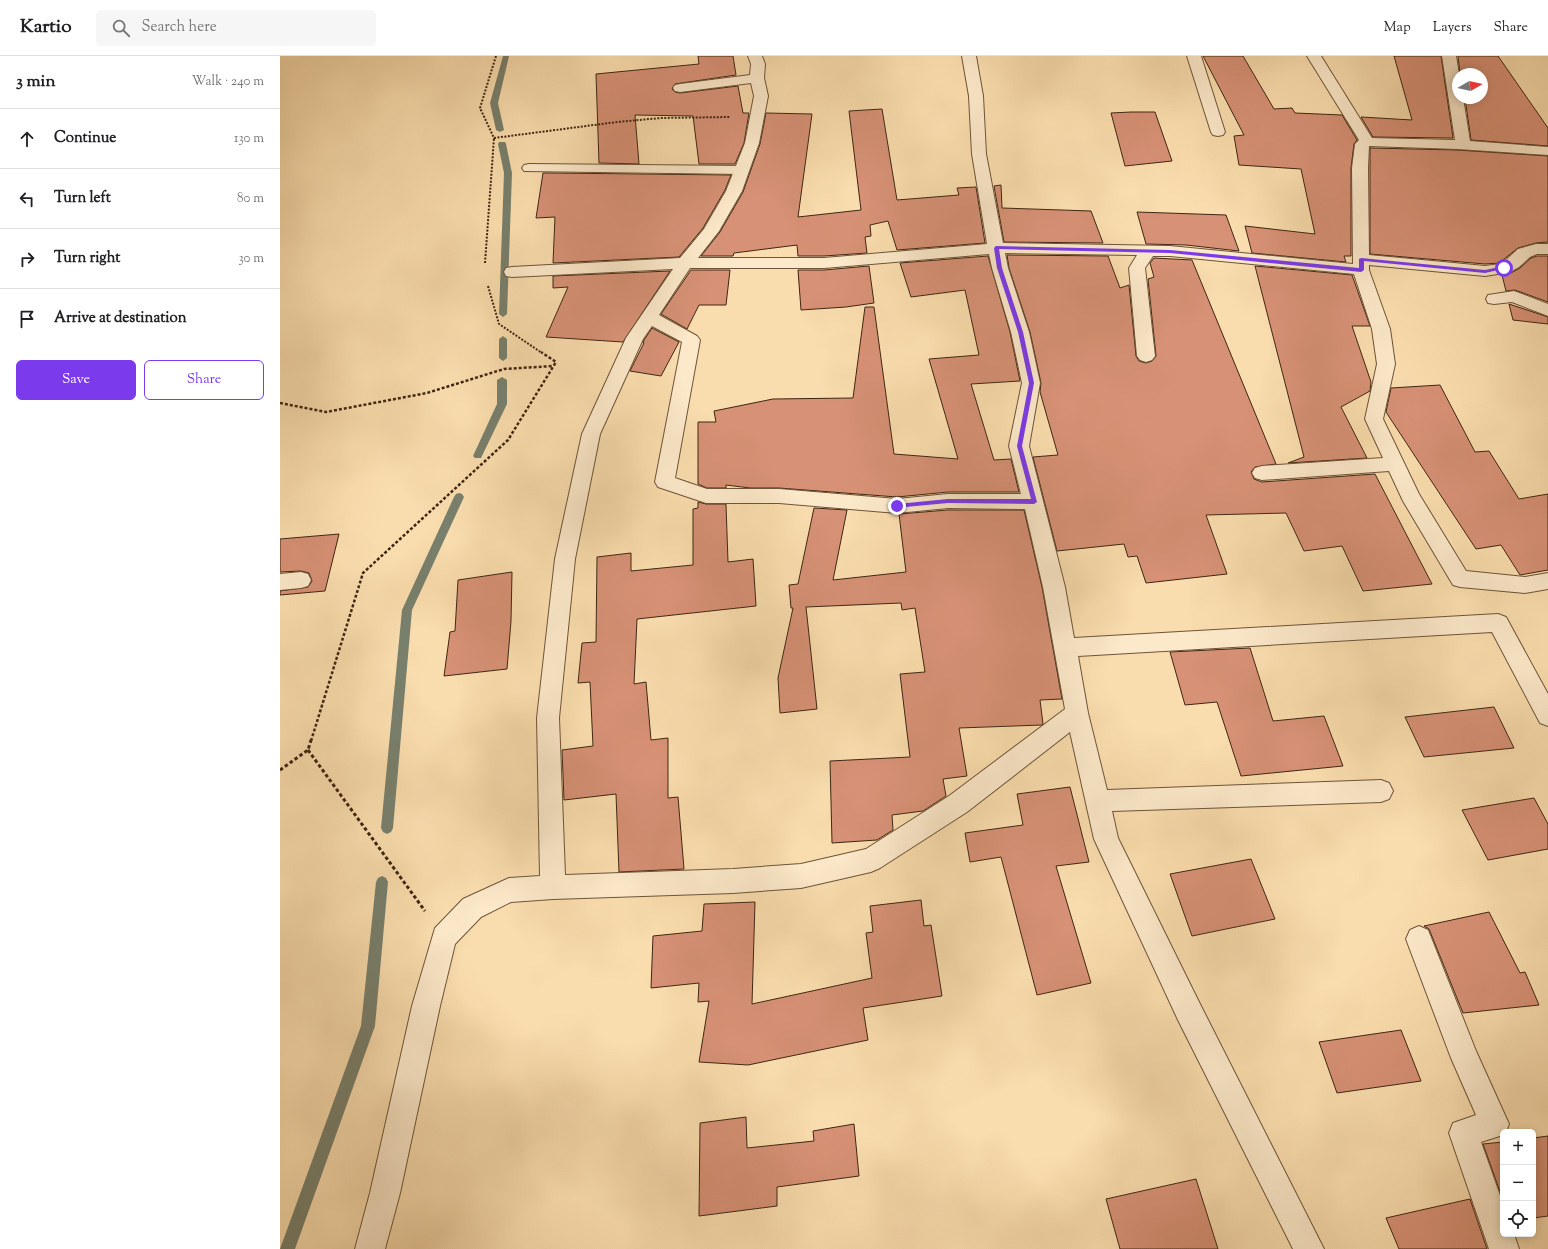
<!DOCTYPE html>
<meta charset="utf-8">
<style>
:root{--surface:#fff;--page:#f6f6f6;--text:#202124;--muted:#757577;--line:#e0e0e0;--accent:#7c3aed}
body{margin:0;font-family:"Sorts Mill Goudy",serif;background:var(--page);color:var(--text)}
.controls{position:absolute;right:12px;bottom:12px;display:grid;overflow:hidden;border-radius:6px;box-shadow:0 2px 10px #0003}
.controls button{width:36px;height:36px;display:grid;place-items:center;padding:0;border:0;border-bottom:1px solid var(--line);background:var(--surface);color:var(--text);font:20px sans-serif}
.compass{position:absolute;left:1172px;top:12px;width:36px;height:36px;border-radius:50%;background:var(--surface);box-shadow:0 2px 10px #0003;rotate:81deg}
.stop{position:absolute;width:12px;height:12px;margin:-9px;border:3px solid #7c3aed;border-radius:50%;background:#fff}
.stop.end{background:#7c3aed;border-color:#fff;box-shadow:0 1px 4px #0008}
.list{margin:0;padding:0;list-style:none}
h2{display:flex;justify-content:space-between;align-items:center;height:52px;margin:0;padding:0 16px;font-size:17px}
h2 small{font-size:13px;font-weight:400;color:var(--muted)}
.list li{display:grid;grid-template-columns:26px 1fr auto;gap:12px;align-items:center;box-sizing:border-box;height:60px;padding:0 16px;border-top:1px solid var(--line)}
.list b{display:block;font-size:15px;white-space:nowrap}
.list em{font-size:13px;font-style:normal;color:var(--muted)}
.actions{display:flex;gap:8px;padding:12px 16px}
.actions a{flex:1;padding:9px 0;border:1px solid var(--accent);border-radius:6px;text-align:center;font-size:14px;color:var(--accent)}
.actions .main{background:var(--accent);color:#fff}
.icon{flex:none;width:22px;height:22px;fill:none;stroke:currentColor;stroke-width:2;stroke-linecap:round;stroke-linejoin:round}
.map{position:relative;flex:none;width:1268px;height:1193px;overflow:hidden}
header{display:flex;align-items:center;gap:24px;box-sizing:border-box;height:56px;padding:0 20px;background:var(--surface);border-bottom:1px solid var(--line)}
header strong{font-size:19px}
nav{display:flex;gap:22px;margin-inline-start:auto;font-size:14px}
.search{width:280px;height:36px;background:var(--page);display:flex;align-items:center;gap:10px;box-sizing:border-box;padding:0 14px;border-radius:6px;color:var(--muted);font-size:15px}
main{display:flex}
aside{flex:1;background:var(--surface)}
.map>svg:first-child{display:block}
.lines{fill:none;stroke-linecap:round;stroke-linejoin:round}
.stream{fill:#78806d;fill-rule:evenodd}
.building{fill:#d79176;stroke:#3f2612}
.lane-casing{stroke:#6e5439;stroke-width:2}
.street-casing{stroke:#6e5439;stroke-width:2}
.path-far2{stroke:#3f2612;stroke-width:2;stroke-dasharray:2 1.5;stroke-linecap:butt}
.path-far1{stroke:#3f2612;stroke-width:2.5;stroke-dasharray:3 2;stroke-linecap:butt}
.path{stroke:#3f2612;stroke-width:3;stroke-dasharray:3.5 2.5;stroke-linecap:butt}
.lane{fill:#fce9ca;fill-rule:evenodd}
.street{fill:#fce9ca;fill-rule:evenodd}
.route{fill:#7c3aed}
</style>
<header>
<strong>Kartio</strong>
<div class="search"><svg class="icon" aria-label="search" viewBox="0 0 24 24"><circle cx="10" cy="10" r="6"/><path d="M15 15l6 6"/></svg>Search here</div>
<nav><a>Map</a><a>Layers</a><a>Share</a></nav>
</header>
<main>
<aside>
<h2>3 min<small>Walk · 240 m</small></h2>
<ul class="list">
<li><svg class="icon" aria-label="ahead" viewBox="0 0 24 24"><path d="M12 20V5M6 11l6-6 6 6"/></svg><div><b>Continue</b></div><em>130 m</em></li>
<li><svg class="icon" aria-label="left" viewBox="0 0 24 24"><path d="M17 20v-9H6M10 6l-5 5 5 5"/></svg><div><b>Turn left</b></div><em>80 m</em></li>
<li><svg class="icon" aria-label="right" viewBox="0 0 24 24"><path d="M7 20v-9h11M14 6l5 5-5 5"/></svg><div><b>Turn right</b></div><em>30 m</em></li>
<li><svg class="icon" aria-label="arrive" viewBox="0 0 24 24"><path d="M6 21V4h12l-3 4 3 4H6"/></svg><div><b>Arrive at destination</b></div></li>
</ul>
<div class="actions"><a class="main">Save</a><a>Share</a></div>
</aside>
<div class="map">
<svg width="1268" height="1193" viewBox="0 0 1268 1193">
<rect width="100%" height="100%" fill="#faddae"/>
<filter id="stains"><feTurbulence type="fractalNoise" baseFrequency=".005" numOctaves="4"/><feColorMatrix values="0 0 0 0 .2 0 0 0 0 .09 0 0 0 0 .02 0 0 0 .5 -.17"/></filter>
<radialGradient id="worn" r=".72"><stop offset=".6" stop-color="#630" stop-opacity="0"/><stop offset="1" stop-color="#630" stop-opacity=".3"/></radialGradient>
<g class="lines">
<path class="stream" d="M223 0H229L218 47 224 74 220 76 216 74 210 47Z
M219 86H225L226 88 232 117 227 258 223 261 219 258 224 117 218 88Z
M223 280 227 283V302L223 305 219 302V283Z
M222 321 227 324V348L201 402H195L193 400 217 348V324Z
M179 437 182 438 184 441 132 554 113 772 111 776 107 778 103 776 101 772 122 554 174 441 176 438Z
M102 820 106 822 108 826 95 970 15 1193H0L81 970 96 826 98 822Z"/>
</g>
<path class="building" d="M418 0H453L456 19 395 28 392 33 395 36 400 37 458 30 463 57H469L464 87 455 108H419L413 60 355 59 359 108 319 107 316 18 419 8Z
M923 0H963L994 53 1012 52 1015 57 1062 59 1077 84 1074 88 1071 112V200H1064L1066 206 972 197 965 170 1035 178 1021 113 959 109 954 80 964 79Z
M1114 0H1161L1173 82 1093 81 1081 61 1132 64Z
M1178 0H1218L1268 72V90L1191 84 1185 42H1202V18H1180Z
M602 53 617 144 679 139 677 132 696 131 705 187 617 194 608 165 590 169 591 180 585 181 587 197 544 200H518L517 189 454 197 453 200H421L440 176 463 136 480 88 486 57 532 58 518 161 581 154 569 55Z
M851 56H875L892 105 845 110 831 57Z
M1090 92 1177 94 1268 100V186L1256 187 1238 192 1219 207 1205 208 1090 198Z
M263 117H269L451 119 445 134 423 172 399 201 273 207 275 161 256 162Z
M721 129 722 152 811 155 823 187 724 186 714 130Z
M857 156 946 159 959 195 906 189 866 188Z
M727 199 828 200 840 232 849 229 856 300 859 305 866 307 872 305 876 300 868 223 874 221 870 207 874 202 912 204 996 408 975 411 971 416 974 423 982 426 1095 418 1152 528 1083 535 1062 490 1024 495 1006 457 926 459 947 518 866 527 857 500 848 501 844 488 777 495 753 401 778 399 760 336 761 327 750 276 729 212Z
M708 200 730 276 740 325 691 328 714 404 731 403 739 436H668L617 441 499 432H470L446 429V432H427L418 428V366H436L434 355 493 343 573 342 585 251H594L614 398 678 403 649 303 699 299 685 234 631 241 620 207Z
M1257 200H1268V246L1235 234 1226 235 1222 219 1231 217 1240 212 1251 202Z
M589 210 594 247 566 251 521 254 518 214H544Z
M975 210 1072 219 1090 270H1072L1091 326 1090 335 1061 351 1087 402 1008 407 1024 401Z
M411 214H450L446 249H419L407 273 381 258Z
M390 215 343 286 266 281 288 231 273 232V220Z
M1229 248 1268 261V268L1233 264Z
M372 272 399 286 381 320 350 315 364 287H363L364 284Z
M1160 329 1195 396 1209 395 1239 443 1268 438V514L1240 519 1221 489 1196 493 1106 356 1111 332Z
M418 446 426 448H446L448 506 473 503 476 550 357 563 354 628 366 626 371 684 388 682V742L398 741 404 813 339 816 336 738 284 744 282 694 313 690 310 626 298 627 302 587 316 586 317 501 351 497V515L413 509V453L418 452Z
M534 452 567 454 553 524 626 516 619 458 668 454H744L762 531 782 643 760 644 763 668 762 669 679 672 687 720 663 723 666 740 643 755 612 759 613 774 597 784 552 787 550 705 630 701 620 618 645 616 635 552 622 554 621 547 526 551 537 653 500 657 498 622 513 552H511L509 529 518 528Z
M59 478 45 535 0 539V535L28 531 32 525 29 517 21 515 0 516V483Z
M232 516 231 565 227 613 164 620 170 576 175 575 178 524Z
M970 592 993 665 1044 660 1063 710 961 720 937 646 905 649 890 596Z
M1214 651 1234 692 1144 701 1125 661Z
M790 731 809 806 776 810 811 927 757 939 721 801 690 806 685 777 743 769 737 738Z
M1254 742 1268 768V793L1208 804 1182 754Z
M971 803 995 863 912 880 890 818Z
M641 844 644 870 651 869 662 940 583 952 588 984 468 1009 419 1006 429 945 418 946 419 927 371 932 373 880 422 875 424 848 475 846 472 948 592 922 586 877 593 876 590 850Z
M1209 856 1240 917 1245 916 1259 949 1183 957 1149 873 1144 870Z
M1121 974 1141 1025 1057 1037 1039 986Z
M466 1061 467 1092 534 1085 533 1075 574 1068 579 1120 497 1131V1150L419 1160 420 1067Z
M1268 1080V1160L1253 1162V1082Z
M1223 1086V1144L1203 1088Z
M916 1123 938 1193H840L826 1143Z
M1190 1143 1207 1193H1119L1106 1162Z"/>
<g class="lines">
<g class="lane-casing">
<path id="lane" d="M249 108 462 110 467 111 469 114 467 117 462 118 244 115 242 112 244 109Z"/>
</g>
<g class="street-casing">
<path id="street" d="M468 0H482L485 8 484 22 488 40 479 87 462 135 439 175 418 202H544L707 188 692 98 689 40 682 0H696L703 40 706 98 723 187 890 190 1073 208 1072 112 1075 88 1079 84 1027 0H1041L1092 82 1175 84 1162 0H1176L1179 18 1178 42H1183L1190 85 1268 91V99L1177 93 1089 90 1088 112 1089 199 1205 210 1220 208 1227 203 1238 193 1256 188H1268V198H1257L1250 201 1239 211 1230 216 1205 220 1089 209V214L1110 273 1115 308 1103 363 1139 438 1186 515 1245 521 1268 517V533L1245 537 1180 531 1173 529 1123 445 1109 415 982 424 975 422 972 417 975 412 982 410 1103 402 1085 363 1097 308 1092 273 1074 218 890 200H873L865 212 875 300 872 304 866 306 860 304 857 300 849 212 857 199 725 197 728 212 749 276 760 327 749 390 785 531 794 582 1218 558 1226 561 1268 638V670L1260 667 1212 576 798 600 808 657 827 734 1101 724 1109 727 1113 735 1109 743 1101 746 832 755 838 782 918 944 1044 1193H1013L898 964 814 783 790 676 687 756 600 812 591 816 521 832 453 837 273 843 231 846 201 861 175 888 160 950 120 1137 105 1193H75L90 1137 132 950 155 872 183 843 229 822 260 820 257 662 275 503 302 378 346 282 393 213 232 221 226 220 224 216 226 212 232 211 400 202 424 173 446 135 465 87 474 40 471 27 400 36 395 35 393 32 395 29 400 28 470 19 471 8ZM709 198 712 212 731 276 742 327 729 390 741 438H668L617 443 499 433H427L395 422 420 284 417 280 379 259 410 212H544ZM372 270 402 286 375 426 378 431 426 447H499L617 457 668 452 745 453 763 531 785 653 669 740 586 793 521 808 453 813 285 819 279 662 295 503 320 378 363 283Z
M907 0H921L945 76 943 79 938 80 933 79 931 76Z
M1234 235 1268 248V260L1232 246 1214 248 1208 247 1206 243 1208 239Z
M21 516 28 518 31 524 28 530 21 532 0 534V518Z
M1139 870 1148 874 1196 995 1229 1068 1226 1076H1223V1079L1201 1086 1223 1148V1178H1234L1239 1193H1209L1169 1077 1173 1067 1196 1059 1171 1002 1126 883 1130 874Z"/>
</g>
<path class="path-far2" d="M216 0 200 52 214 82 337 66 381 62 450 61
M205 207 214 82
M208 230 219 268 262 297"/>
<path class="path-far1" d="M0 347 46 356 147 337 224 313 273 310
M31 685 83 517 228 384 276 306 261 296"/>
<path class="path" d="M28 694 145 855
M0 714 28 694 31 684"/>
<use href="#lane" class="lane"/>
<use href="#street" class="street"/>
</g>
<path class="route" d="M716 190 890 194 1079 212V203L1081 202 1205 214 1224 210 1227 212 1205 217 1084 205V214L1081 216 890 197 719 193 722 212 743 276 754 327 742 390 757 446 754 448 668 447 615 452 614 450 617 448 668 443H751L737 390 749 327 738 276 717 212 714 192Z"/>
<rect width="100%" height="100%" filter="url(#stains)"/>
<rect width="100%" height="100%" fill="url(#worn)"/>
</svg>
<div class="controls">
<button>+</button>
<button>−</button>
<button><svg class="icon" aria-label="locate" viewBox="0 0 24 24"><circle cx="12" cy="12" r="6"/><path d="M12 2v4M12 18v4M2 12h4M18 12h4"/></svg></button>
</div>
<svg class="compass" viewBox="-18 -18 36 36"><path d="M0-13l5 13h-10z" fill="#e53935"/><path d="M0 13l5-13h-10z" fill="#757577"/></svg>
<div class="stop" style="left:1224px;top:212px"></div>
<div class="stop end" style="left:617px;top:450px"></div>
</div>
</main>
